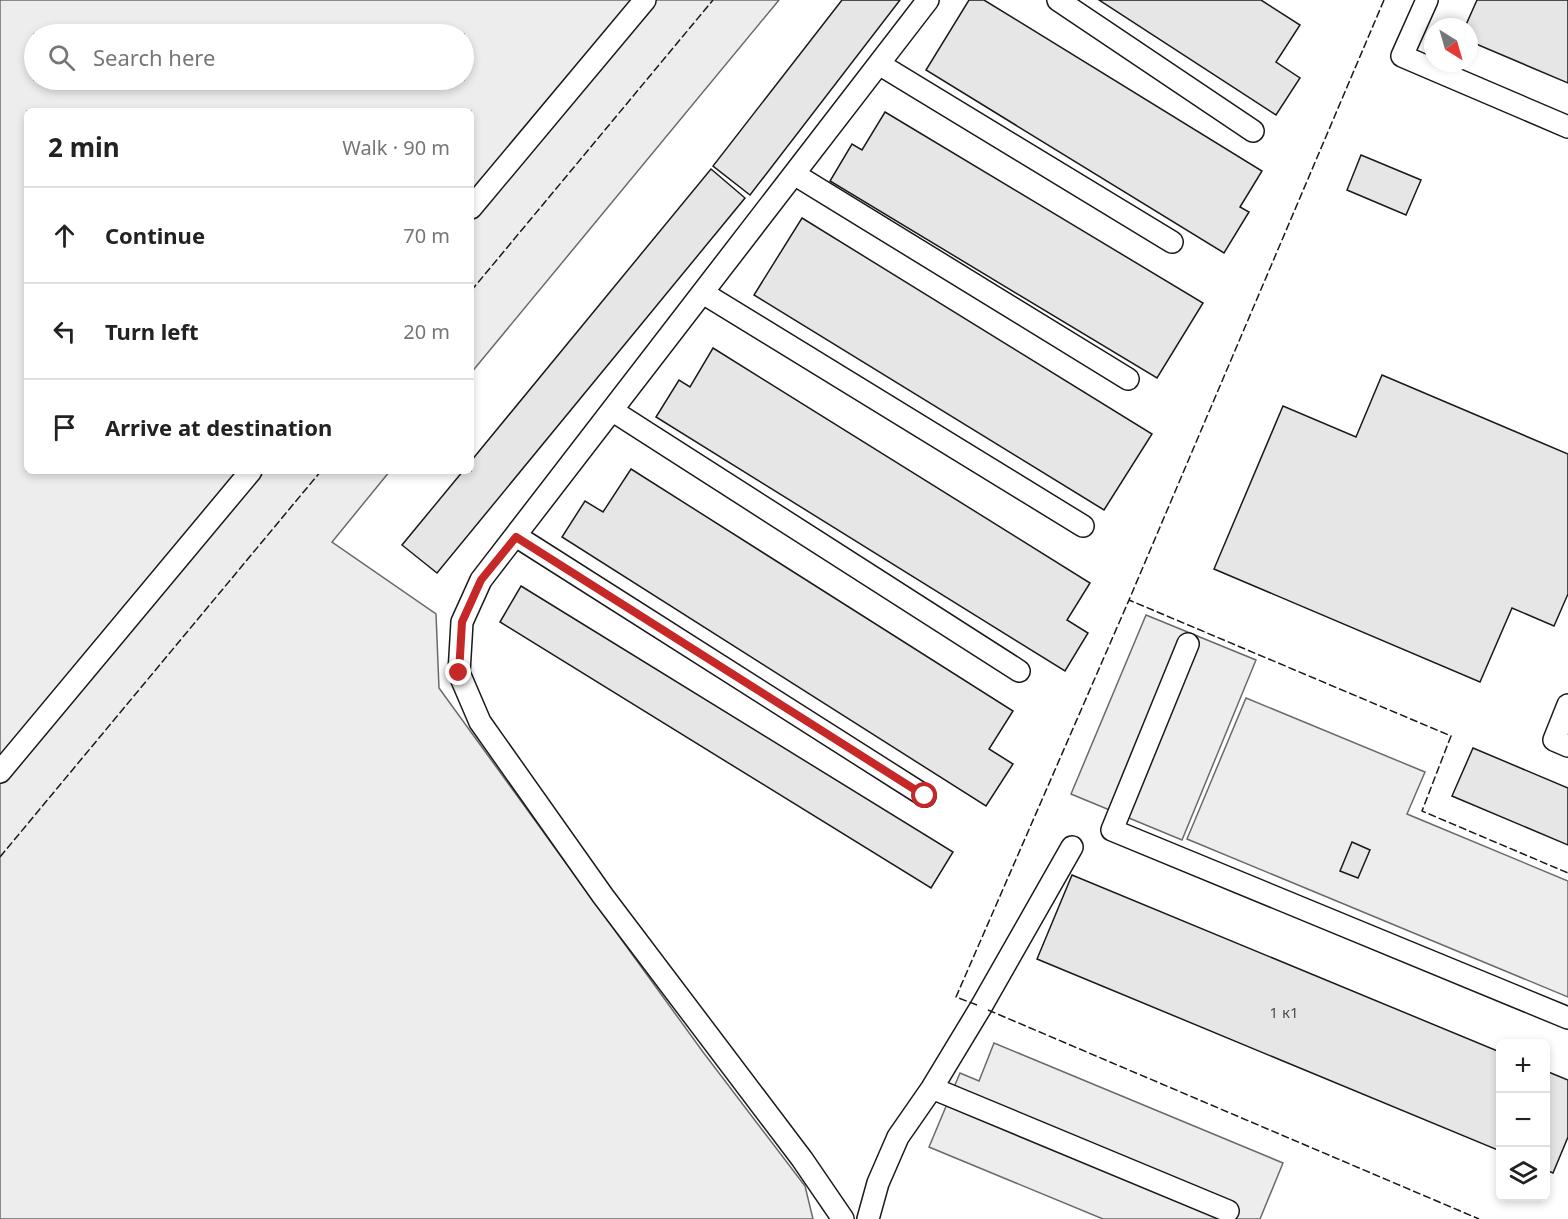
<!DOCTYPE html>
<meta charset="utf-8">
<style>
:root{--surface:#fff;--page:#f6f6f6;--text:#222;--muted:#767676;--line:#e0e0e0}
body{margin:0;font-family:"Noto Sans",sans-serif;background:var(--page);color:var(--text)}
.controls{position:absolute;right:18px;bottom:18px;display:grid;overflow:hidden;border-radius:9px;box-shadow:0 3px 9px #0003}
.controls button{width:54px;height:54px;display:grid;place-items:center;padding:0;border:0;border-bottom:2px solid var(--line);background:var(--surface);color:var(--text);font:30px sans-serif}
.compass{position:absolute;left:1424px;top:18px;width:54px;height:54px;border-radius:50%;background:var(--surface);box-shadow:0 3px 9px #0003;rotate:143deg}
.stop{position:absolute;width:18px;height:18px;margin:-14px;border:4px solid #c62828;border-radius:50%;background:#fff}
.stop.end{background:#c62828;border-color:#fff;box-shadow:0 2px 6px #0008}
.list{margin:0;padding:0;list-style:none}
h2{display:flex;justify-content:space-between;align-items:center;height:78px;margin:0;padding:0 24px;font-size:26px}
h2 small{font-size:20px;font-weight:400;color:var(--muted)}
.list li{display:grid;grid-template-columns:39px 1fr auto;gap:18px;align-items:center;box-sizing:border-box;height:96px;padding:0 24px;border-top:2px solid var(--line)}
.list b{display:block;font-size:22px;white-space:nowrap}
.list em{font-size:20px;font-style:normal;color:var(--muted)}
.icon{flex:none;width:33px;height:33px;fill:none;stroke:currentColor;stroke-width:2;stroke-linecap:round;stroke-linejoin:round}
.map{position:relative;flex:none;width:1568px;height:1219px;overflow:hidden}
.search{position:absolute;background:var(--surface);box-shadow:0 3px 9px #0003;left:24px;top:24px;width:450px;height:66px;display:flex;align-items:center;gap:15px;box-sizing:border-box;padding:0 21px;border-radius:33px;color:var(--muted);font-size:22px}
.panel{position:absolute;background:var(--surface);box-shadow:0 3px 9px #0003;left:24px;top:108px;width:450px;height:366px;border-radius:9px}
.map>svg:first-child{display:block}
.built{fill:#ededed;stroke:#6a6a6a;stroke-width:1.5;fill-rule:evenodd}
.building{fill:#e6e6e6;stroke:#1a1a1a;stroke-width:1.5}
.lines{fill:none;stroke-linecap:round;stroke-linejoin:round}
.service-casing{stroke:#1a1a1a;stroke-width:24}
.service{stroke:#fff;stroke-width:21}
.fence{stroke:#1a1a1a;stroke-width:1.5;stroke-dasharray:8 3;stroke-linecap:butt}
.route{stroke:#c62828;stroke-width:8}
.labels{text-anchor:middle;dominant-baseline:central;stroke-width:4.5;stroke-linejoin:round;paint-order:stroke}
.number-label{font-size:15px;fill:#4d4d4d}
</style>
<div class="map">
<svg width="1568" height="1219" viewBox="0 0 1568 1219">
<rect width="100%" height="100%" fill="#fff"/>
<path class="built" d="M0 0H779L471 373V111H27V471H390L332 542 436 614 439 688 703 1052 805 1186 813 1219H0ZM34 34H464V80H34Z
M1146 615 1256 660 1182 840 1071 794Z
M1246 698 1425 772 1407 814 1568 881V997L1187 839Z
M994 1043 1283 1163 1260 1219H1103L929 1147 960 1073 979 1081Z"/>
<path class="building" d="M842 0H900L750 195 713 166Z
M969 0H984L1262 171 1240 207 1249 212 1224 253 926 70Z
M1099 0H1261L1300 25 1276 62 1300 78 1276 115Z
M1477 0H1568V83L1469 41V27H1465Z
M885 112 1203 303 1157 378 830 181 852 144 862 150Z
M1361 155 1421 180 1406 215 1347 190Z
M711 169 745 198 437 573 402 545 463 471H471V461Z
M802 218 1152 434 1104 510 754 295Z
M713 348 1090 583 1067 620 1088 633 1065 671 656 417 679 380 690 387Z
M1382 375 1568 454V594L1554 626 1512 608 1480 682 1214 569 1283 406 1356 437Z
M631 469 1013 711 989 749 1013 764 986 806 562 537 585 501 603 512Z
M521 586 953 852 931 888 500 622Z
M1473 748 1568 788V845L1452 796Z
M1352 842 1370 850 1358 878 1340 871Z
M1072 875 1500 1052V1151L1037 959Z
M1546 1071 1568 1080V1137L1553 1173 1546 1170Z"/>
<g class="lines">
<g class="service-casing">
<path id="service" d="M1058 0 1253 131
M1427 0 1402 56 1568 127
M879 64 1172 242
M794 174 1128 379
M471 208 645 0
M703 293 1083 526
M613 411 1019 671
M516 536 925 796
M1188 644 1112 830 1568 1018
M1568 705 1554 740 1568 746
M0 772 251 471
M932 1088 1228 1211
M843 1219 802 1159 603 896 480 722 459 673 462 622 481 580 928 0
M868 1219 878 1183 898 1137 932 1088 981 1007 1072 847"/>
</g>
<use href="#service" class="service"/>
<path class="fence" d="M1384 0 1129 600 1451 736 1422 811 1568 873
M471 291 713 0
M0 857 321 471
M977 1005 956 997 1129 600
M988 1010 1479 1219"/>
</g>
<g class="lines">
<path class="route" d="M459 673 462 622 481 580 516 537 925 796"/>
</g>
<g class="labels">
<g class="number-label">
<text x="1284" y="1012">1 к1</text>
</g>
</g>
</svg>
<div class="controls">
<button>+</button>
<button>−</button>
<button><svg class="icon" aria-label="layers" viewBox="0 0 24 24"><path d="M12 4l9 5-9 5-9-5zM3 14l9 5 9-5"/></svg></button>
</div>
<svg class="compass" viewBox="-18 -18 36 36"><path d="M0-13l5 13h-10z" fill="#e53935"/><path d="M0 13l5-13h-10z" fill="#767676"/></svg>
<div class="stop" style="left:925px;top:796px"></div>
<div class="stop end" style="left:459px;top:673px"></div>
<div class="search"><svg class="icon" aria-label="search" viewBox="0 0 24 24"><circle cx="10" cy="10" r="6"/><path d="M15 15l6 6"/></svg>Search here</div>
<section class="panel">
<h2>2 min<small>Walk · 90 m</small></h2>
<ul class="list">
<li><svg class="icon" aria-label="ahead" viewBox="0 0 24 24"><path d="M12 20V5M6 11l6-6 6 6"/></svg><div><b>Continue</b></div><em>70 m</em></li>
<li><svg class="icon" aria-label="left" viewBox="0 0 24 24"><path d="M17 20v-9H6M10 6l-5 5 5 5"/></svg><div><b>Turn left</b></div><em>20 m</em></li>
<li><svg class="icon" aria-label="arrive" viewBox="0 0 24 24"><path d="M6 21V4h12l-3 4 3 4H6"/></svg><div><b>Arrive at destination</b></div></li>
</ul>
</section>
</div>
